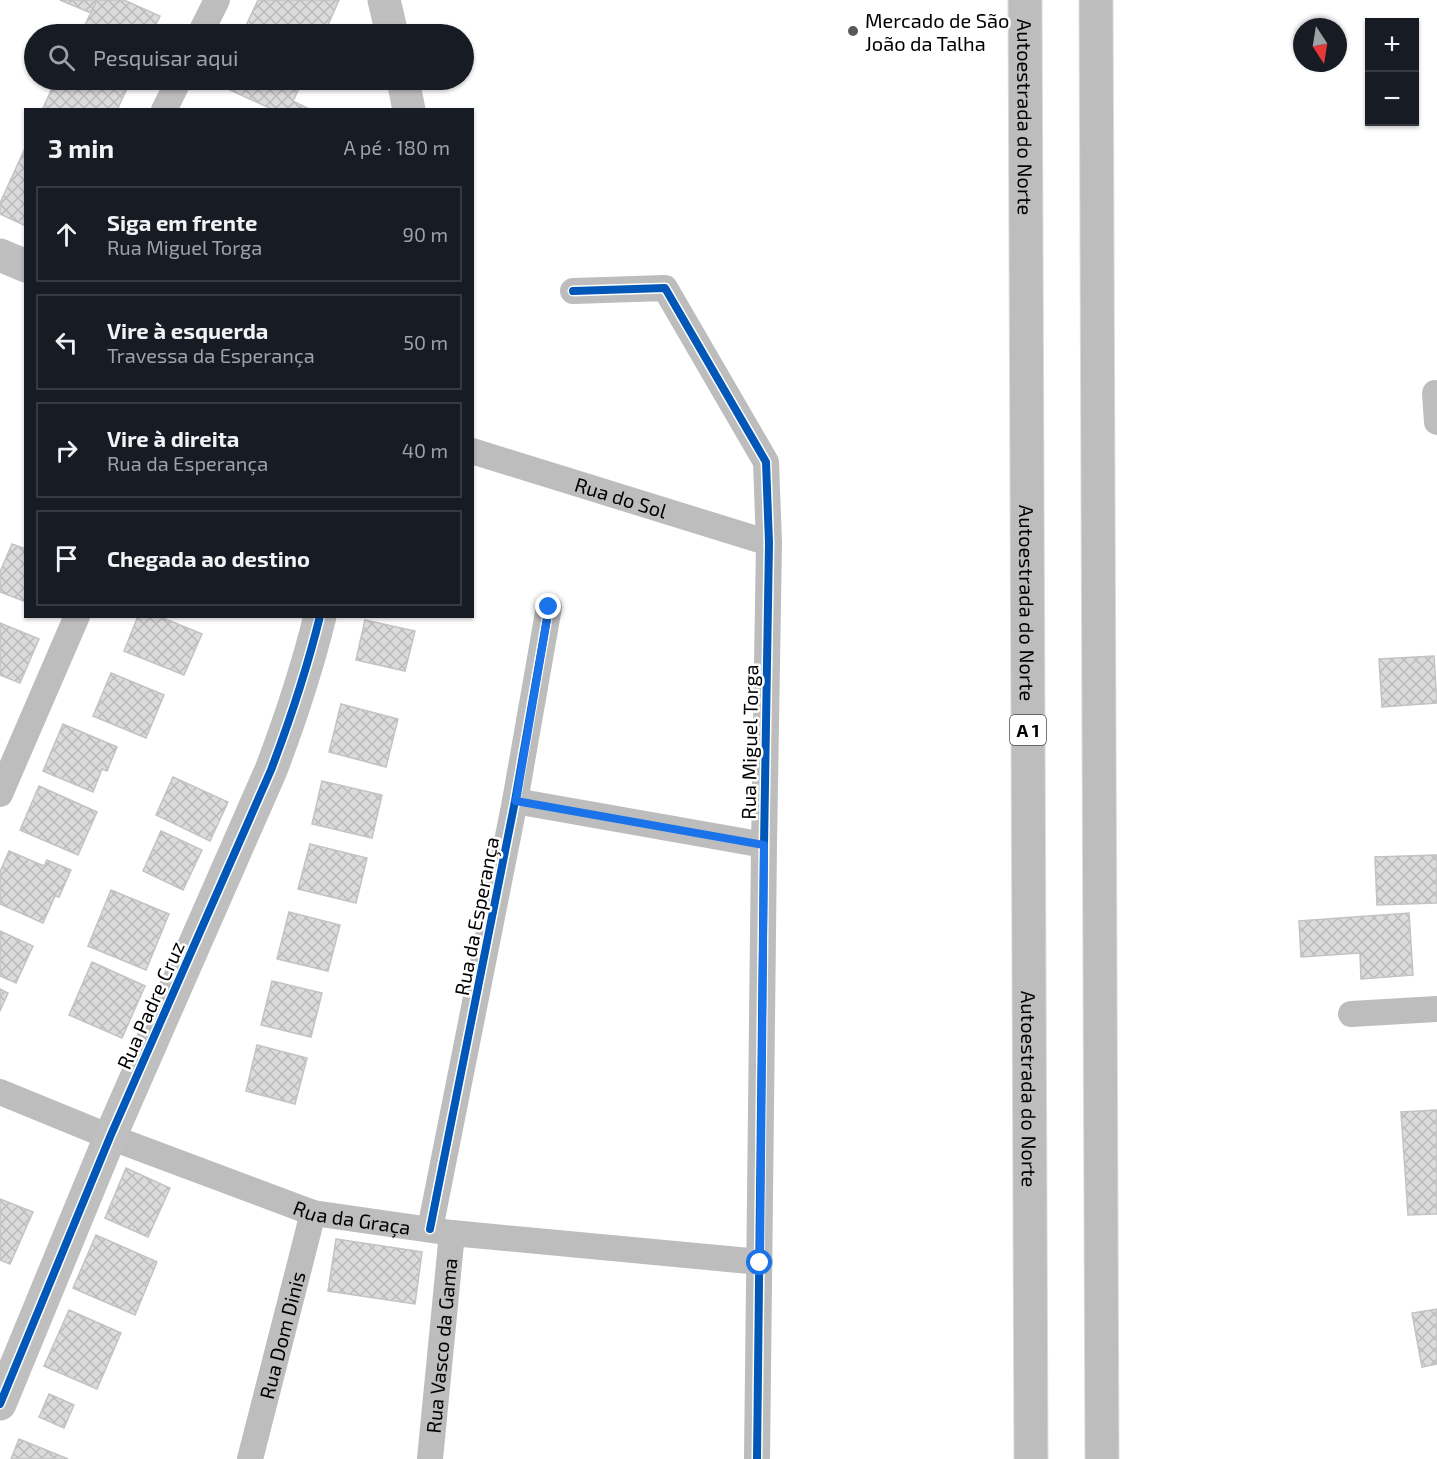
<!DOCTYPE html>
<html lang="pt">
<meta charset="utf-8">
<style>
:root{--surface:#171b24;--page:#20242c;--text:#f1f3f6;--muted:#9ea1a6;--line:#363941}
body{margin:0;font-family:"Exo 2",sans-serif;background:var(--page);color:var(--text)}
.controls{position:absolute;right:18px;top:18px;display:grid;overflow:hidden;border-radius:0px;box-shadow:0 2px 4px #0004}
.controls button{width:54px;height:54px;display:grid;place-items:center;padding:0;border:0;border-bottom:2px solid var(--line);background:var(--surface);color:var(--text);font:30px sans-serif}
.compass{position:absolute;left:1293px;top:18px;width:54px;height:54px;border-radius:50%;background:var(--surface);box-shadow:0 2px 4px #0004;rotate:168deg}
.stop{position:absolute;width:18px;height:18px;margin:-14px;border:4px solid #1a73e8;border-radius:50%;background:#fff}
.stop.end{background:#1a73e8;border-color:#fff;box-shadow:0 2px 6px #0008}
.list{margin:0;padding:0;list-style:none}
h2{display:flex;justify-content:space-between;align-items:center;height:78px;margin:0;padding:0 24px;font-size:26px}
h2 small{font-size:20px;font-weight:400;color:var(--muted)}
.list li{display:grid;grid-template-columns:39px 1fr auto;gap:18px;align-items:center;box-sizing:border-box;height:96px;margin:0 12px 12px;padding:0 12px;border:2px solid var(--line);border-radius:0px}
.list b{display:block;font-size:22px;white-space:nowrap}
.list p{margin:0;font-size:20px;white-space:nowrap;color:var(--muted)}
.list em{font-size:20px;font-style:normal;color:var(--muted)}
.icon{flex:none;width:33px;height:33px;fill:none;stroke:currentColor;stroke-width:2;stroke-linecap:round;stroke-linejoin:round}
.map{position:relative;flex:none;width:1437px;height:1459px;overflow:hidden}
.search{position:absolute;background:var(--surface);box-shadow:0 2px 4px #0004;left:24px;top:24px;width:450px;height:66px;display:flex;align-items:center;gap:15px;box-sizing:border-box;padding:0 21px;border-radius:33px;color:var(--muted);font-size:22px}
.panel{position:absolute;background:var(--surface);box-shadow:0 2px 4px #0004;left:24px;top:108px;width:450px;height:510px;border-radius:0px}
.map>svg:first-child{display:block}
.building{fill:url(#building-cross-hatch);stroke:#c3c3c3;stroke-width:1.5}
.lines{fill:none;stroke-linecap:round;stroke-linejoin:round}
.highway-casing{stroke:#dbdbdb;stroke-width:35}
.street{stroke:#bdbdbd;stroke-width:26}
.secondary{stroke:#bfbfbf;stroke-width:33}
.highway{stroke:#bdbdbd;stroke-width:33}
.cycleway-casing{stroke:#fff;stroke-width:11}
.cycleway{stroke:#0057b8;stroke-width:8}
.route{stroke:#1a73e8;stroke-width:8}
.poi-dot{fill:#595959;stroke:#fff;stroke-width:2}
.labels{text-anchor:middle;dominant-baseline:central;stroke-width:5;stroke-linejoin:round;paint-order:stroke}
.shield{fill:#fff;stroke:#4c4c4c;stroke-width:1.5}
.shield-label{font-size:18px;font-weight:bold;fill:#000}
.poi-label{font-size:20px;fill:#000;stroke:#fff;text-anchor:start}
.street-label{font-size:20px;fill:#000;stroke:#fff}
</style>
<div class="map">
<svg width="1437" height="1459" viewBox="0 0 1437 1459">
<defs>
<pattern id="building-cross-hatch" width="8" height="8" patternUnits="userSpaceOnUse" patternTransform="scale(1.5)"><rect width="8" height="8" fill="#dbdbdb"/><path d="M0 0l8 8M0 8l8-8" fill="none" stroke="#bababa"/></pattern>
</defs>
<rect width="100%" height="100%" fill="#fff"/>
<path class="building" d="M60 0H97L91 13Z
M97 0H124L160 16 151 34H76L80 27 83 29Z
M258 0H339L324 34H242Z
M56 80H131L117 110H42Z
M222 80H303L293 101 311 110H274L219 85Z
M26 146V226L0 214V203Z
M12 544 26 549V602L0 592V572Z
M138 616H158L202 634 184 675 124 651Z
M365 620 415 631 405 671 356 660Z
M0 623 39 639 20 683 0 675Z
M1434 656 1437 703 1382 707 1379 659Z
M111 673 164 695 146 738 93 716Z
M341 704 398 719 386 767 329 752Z
M63 724 117 747 107 771 102 769 93 792 43 771Z
M173 777 228 802 210 841 156 815Z
M322 781 382 795 372 838 312 824Z
M39 786 97 812 78 855 20 830Z
M161 831 202 850 183 890 143 871Z
M310 844 367 858 356 903 298 889Z
M9 851 44 866 47 860 71 870 59 897 55 896 43 923 0 904V872Z
M1437 855V903L1377 905 1375 857Z
M111 890 169 914 146 970 88 946Z
M289 912 340 925 328 971 277 959Z
M1409 913 1413 975 1361 979 1360 953 1301 957 1299 921Z
M0 931 33 946 16 983 0 976Z
M92 962 145 986 122 1038 69 1015Z
M272 981 322 993 311 1037 261 1025Z
M0 989 8 993 0 1011Z
M257 1045 307 1058 295 1104 246 1091Z
M1437 1110V1214L1408 1215 1401 1112Z
M126 1168 170 1188 148 1237 105 1218Z
M0 1199 33 1212 10 1264 0 1260Z
M96 1235 157 1262 135 1315 73 1288Z
M336 1239 422 1252 415 1304 328 1291Z
M1437 1309V1364L1422 1367 1412 1313Z
M69 1310 121 1333 97 1389 44 1366Z
M49 1394 74 1405 64 1428 39 1417Z
M19 1439 68 1459H11Z"/>
<g class="lines">
<g class="highway-casing">
<g id="highway">
<path id="s5" d="M1025 0 1031 1459"/>
<path d="M1096 0 1102 1459"/>
</g>
</g>
<g class="street">
<path d="M200 34 217 0"/>
<path d="M164 110 179 80"/>
<path d="M573 291 665 288 766 462 769 543 764 845 757 1459"/>
<path d="M1435 393 1437 422"/>
<path id="s1" d="M472 451 769 543"/>
<path d="M0 794 77 616"/>
<path d="M515 801 764 845"/>
<path d="M1351 1014 1437 1009"/>
<path id="s2" d="M0 1092 110 1137 313 1213 452 1233 760 1262"/>
<path d="M430 1229 515 801 549 607"/>
<path id="s3" d="M250 1459 313 1213"/>
<path id="s4" d="M430 1459 452 1233"/>
</g>
<path class="secondary" d="M384 0 392 34
M403 80 409 110
M0 255 26 266
M0 1404 110 1137 271 770C290 720 307 669 320 616"/>
<use href="#highway" class="highway"/>
<g class="cycleway-casing">
<path id="cycleway" d="M573 291 665 288 766 462 769 543 764 845 757 1459
M430 1229 515 801 549 607
M0 1404 110 1137 271 770C290 720 307 669 320 616"/>
</g>
<use href="#cycleway" class="cycleway"/>
</g>
<g class="lines">
<path class="route" d="M549 607 516 801 764 845 760 1263"/>
</g>
<circle class="poi-dot" cx="853" cy="31" r="6"/>
<g class="labels">
<rect class="shield" x="1010" y="715" width="36" height="30" rx="4.5"/>
<g class="shield-label">
<text x="1028" y="730">A 1</text>
</g>
<g class="poi-label">
<text x="865" y="20">Mercado de São<tspan x="865" dy="23">João da Talha</tspan></text>
</g>
<g class="street-label">
<text stroke="none"><textPath href="#s5" startOffset="117">Autoestrada do Norte</textPath></text>
<text stroke="none"><textPath href="#s1" startOffset="156">Rua do Sol</textPath></text>
<text stroke="none"><textPath href="#s5" startOffset="603">Autoestrada do Norte</textPath></text>
<text transform="translate(749 742) rotate(-89)">Rua Miguel Torga</text>
<text transform="translate(476 916) rotate(-79)">Rua da Esperança</text>
<text transform="translate(150 1005) rotate(-66)">Rua Padre Cruz</text>
<text stroke="none"><textPath href="#s5" startOffset="1089">Autoestrada do Norte</textPath></text>
<text stroke="none"><textPath href="#s2" startOffset="375">Rua da Graça</textPath></text>
<text stroke="none"><textPath href="#s3" startOffset="128">Rua Dom Dinis</textPath></text>
<text stroke="none"><textPath href="#s4" startOffset="114">Rua Vasco da Gama</textPath></text>
</g>
</g>
</svg>
<div class="controls">
<button>+</button>
<button>−</button>
</div>
<svg class="compass" viewBox="-18 -18 36 36"><path d="M0-13l5 13h-10z" fill="#e53935"/><path d="M0 13l5-13h-10z" fill="#9ea1a6"/></svg>
<div class="stop" style="left:760px;top:1263px"></div>
<div class="stop end" style="left:549px;top:607px"></div>
<div class="search"><svg class="icon" aria-label="search" viewBox="0 0 24 24"><circle cx="10" cy="10" r="6"/><path d="M15 15l6 6"/></svg>Pesquisar aqui</div>
<section class="panel">
<h2>3 min<small>A pé · 180 m</small></h2>
<ul class="list">
<li><svg class="icon" aria-label="ahead" viewBox="0 0 24 24"><path d="M12 20V5M6 11l6-6 6 6"/></svg><div><b>Siga em frente</b><p>Rua Miguel Torga</p></div><em>90 m</em></li>
<li><svg class="icon" aria-label="left" viewBox="0 0 24 24"><path d="M17 20v-9H6M10 6l-5 5 5 5"/></svg><div><b>Vire à esquerda</b><p>Travessa da Esperança</p></div><em>50 m</em></li>
<li><svg class="icon" aria-label="right" viewBox="0 0 24 24"><path d="M7 20v-9h11M14 6l5 5-5 5"/></svg><div><b>Vire à direita</b><p>Rua da Esperança</p></div><em>40 m</em></li>
<li><svg class="icon" aria-label="arrive" viewBox="0 0 24 24"><path d="M6 21V4h12l-3 4 3 4H6"/></svg><div><b>Chegada ao destino</b></div></li>
</ul>
</section>
</div>
